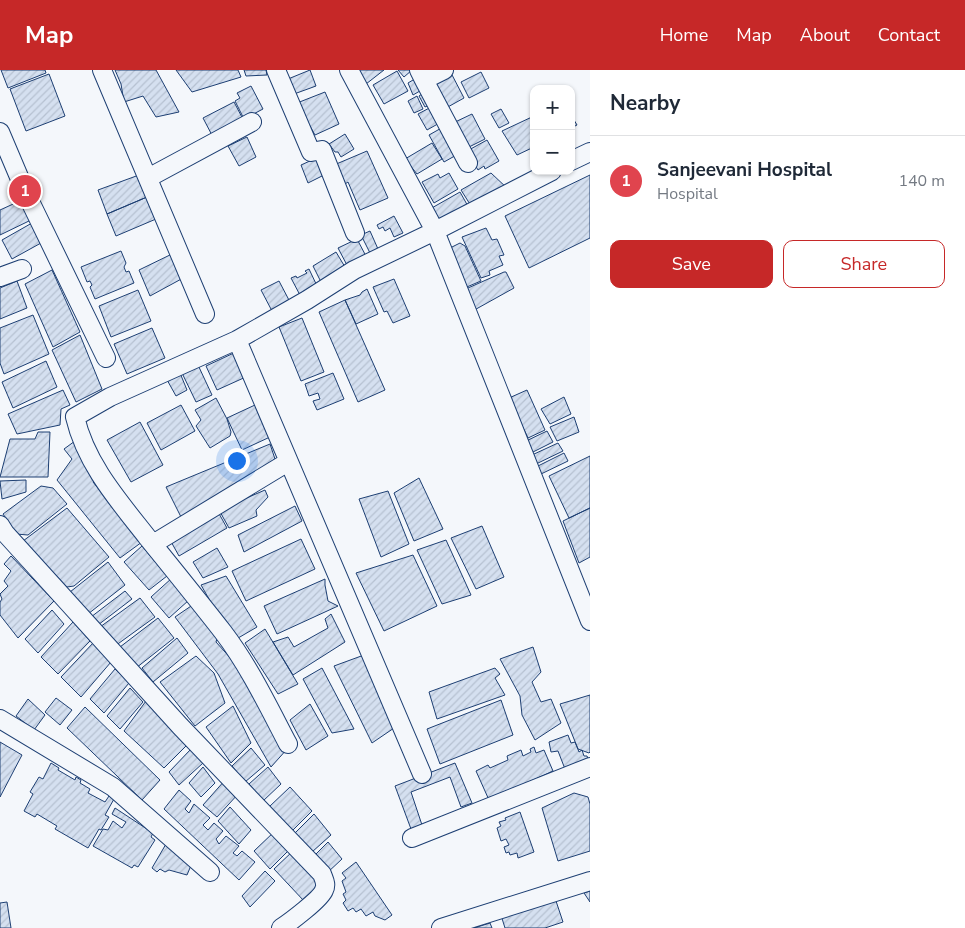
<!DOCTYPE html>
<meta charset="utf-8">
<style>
:root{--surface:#fff;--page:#f2f2f3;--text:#1f2937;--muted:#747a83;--line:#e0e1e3;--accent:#c62828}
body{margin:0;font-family:"Nunito Sans",sans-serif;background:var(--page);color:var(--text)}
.controls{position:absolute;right:15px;top:15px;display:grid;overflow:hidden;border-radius:10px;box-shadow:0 1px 4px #0004}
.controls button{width:45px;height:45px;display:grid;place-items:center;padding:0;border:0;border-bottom:1px solid var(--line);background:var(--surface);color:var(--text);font:25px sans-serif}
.you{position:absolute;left:236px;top:390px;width:18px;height:18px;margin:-12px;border:4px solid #fff;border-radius:50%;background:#1a73e8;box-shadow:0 0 0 8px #1a73e833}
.badge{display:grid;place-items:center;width:32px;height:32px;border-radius:50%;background:var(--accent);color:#fff;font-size:16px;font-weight:700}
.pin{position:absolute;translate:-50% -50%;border:2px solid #fff;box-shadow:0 1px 5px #0006}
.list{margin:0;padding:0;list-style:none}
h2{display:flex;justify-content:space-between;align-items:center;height:65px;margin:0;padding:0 20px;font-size:21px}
h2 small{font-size:16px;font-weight:400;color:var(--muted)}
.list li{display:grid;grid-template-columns:32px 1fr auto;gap:15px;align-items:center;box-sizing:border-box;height:90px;padding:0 20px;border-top:1px solid var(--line)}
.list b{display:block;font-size:19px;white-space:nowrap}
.list p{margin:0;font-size:16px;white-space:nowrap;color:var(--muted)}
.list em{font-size:16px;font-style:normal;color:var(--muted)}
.actions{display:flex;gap:10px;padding:15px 20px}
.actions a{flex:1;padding:11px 0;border:1px solid var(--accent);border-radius:10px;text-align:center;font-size:18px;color:var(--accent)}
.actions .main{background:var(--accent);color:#fff}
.map{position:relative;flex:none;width:590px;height:858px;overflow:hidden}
header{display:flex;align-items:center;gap:30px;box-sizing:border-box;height:70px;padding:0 25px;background:var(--accent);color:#fff}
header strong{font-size:24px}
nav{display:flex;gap:28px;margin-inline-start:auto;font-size:18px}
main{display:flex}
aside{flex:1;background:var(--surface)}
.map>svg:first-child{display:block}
.building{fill:url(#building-hatch);stroke:#1d3f73}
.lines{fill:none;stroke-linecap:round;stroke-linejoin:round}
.minor-casing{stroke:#1d3f73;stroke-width:20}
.minor{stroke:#f4f7fb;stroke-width:18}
</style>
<header>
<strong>Map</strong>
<nav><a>Home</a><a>Map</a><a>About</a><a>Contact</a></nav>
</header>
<main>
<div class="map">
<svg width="590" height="858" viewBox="0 0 590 858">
<defs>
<pattern id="building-hatch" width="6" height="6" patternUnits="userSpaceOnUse" patternTransform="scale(1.25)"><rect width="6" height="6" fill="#d5e0f0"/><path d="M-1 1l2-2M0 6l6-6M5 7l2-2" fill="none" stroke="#b6c1d1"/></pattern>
</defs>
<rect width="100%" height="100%" fill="#f4f7fb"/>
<path class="building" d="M1 0H45L46 3 8 18Z
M115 0H156L179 42 156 47 143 26 124 32 121 14Z
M176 0H238L241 7 192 22Z
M244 0H266L267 5 246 6Z
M310 0 316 16 294 24 288 9Z
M359 0H384L366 14Z
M398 0H412L404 7Z
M397 1 408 21 384 34 373 15Z
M450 1 464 28 446 38 432 11Z
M481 2 489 18 469 28 461 12Z
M49 4 65 46 26 61 10 19Z
M418 7 425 18 413 25 408 13Z
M251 16 263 39 244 49 235 31 240 28 237 23Z
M325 22 339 54 315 65 297 33Z
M425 22 432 34 425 37 419 26Z
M417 26 423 39 414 43 408 31Z
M234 32 245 53 214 69 203 48Z
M435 35 443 51 427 60 418 44Z
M501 39 509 53 499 58 491 44Z
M472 44 485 69 465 79 453 53Z
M571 45 577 55 571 58Z
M534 46V77L517 85 502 61Z
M445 56 460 83 444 92 429 65Z
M345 64 354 79 341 87 338 82H335L329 74Z
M247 67 256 87 239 96 228 76Z
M487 70 499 91 485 99 484 96 478 100 467 81Z
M432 73 442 89 417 104 405 89Z
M367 81 388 128 360 140 348 112 345 114 343 108 340 109 334 95Z
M321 86 328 103 308 113 301 95Z
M449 103 458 119 434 133 422 112 438 104 440 108Z
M491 103 508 119 473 139 461 120Z
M139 105 147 127 107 144 98 120Z
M590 105V168L529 198 505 146Z
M460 122 469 138 439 154 430 139Z
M147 127 156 149 116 166 107 144Z
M22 130 31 150 0 165V140Z
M394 146 403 163 394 167 390 158 385 161 383 157 379 159 377 155Z
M32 153 41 173 12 189 2 170Z
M486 158 492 170 497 169 504 185 499 186 503 195 489 201 490 205 481 208 462 167Z
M370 161 378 179 370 183 361 165Z
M357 169 367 188 348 197 338 178Z
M460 173 465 176 481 211 462 219 450 178Z
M121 181 126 193 124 197 126 202 129 201 134 213 95 229 90 217 92 215 90 211 87 212 81 197Z
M336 182 345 197 321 212 313 196Z
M174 183 185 207 150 226 139 200Z
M309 199 318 218 301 227 291 208 296 206 297 208 307 203 305 201Z
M52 200 80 262 53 277 25 214Z
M504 202H506L514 218 469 243 459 222Z
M394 209 410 246 393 253 387 241 384 242 373 217Z
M17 211 27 238 0 249V218Z
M279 211 290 232 272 241 261 220Z
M367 219 378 244 356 254 345 230 360 225 362 222Z
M138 220 151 251 111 267 99 236Z
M345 230 385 320 358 332 319 242Z
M33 245 49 284 4 304 0 293V258Z
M302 248 324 302 301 311 279 257Z
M152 258 165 288 127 304 114 274Z
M80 265 102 319 76 332 52 280Z
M236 282 248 306 217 320 206 296Z
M46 291 57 317 13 338 2 312Z
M198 295 212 325 196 332 182 303Z
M180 303 187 320 176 326 166 308Z
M333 303 344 329 317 340 313 331 320 329 318 323 309 326 305 314Z
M63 320 70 335 61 339 60 355 17 364 8 344Z
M527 320 545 360 528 368 509 328Z
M564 327 571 344 550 354 541 339Z
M216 328 227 349 231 362 230 366 210 378 196 356 201 350 195 340Z
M181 335 195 361 161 380 147 353Z
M255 335 270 367 242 380 227 348Z
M574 347 579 362 557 371 550 357Z
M140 352 163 395 131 412 107 370Z
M547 361 553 372 529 384 524 372Z
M38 362H50L48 407H0L10 369H35Z
M75 371 97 407 93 412 142 472 120 488 57 410 72 389 64 379Z
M558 373 563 381 536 394 532 385Z
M270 374 275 389 183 451 166 417Z
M564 383 568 391 541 404 538 396Z
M590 386V438L569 448 549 406Z
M419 408 443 459 414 471 394 423Z
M26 410V422L2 429 0 411Z
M41 416 53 418 67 434 28 465 16 464 3 444Z
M265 420 268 427 256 440 257 446 229 458 219 440Z
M388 421 409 474 381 487 359 429Z
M295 436 302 451 244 482 238 465Z
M67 438 109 487 74 516 67 517 23 471Z
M590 438V487L579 493 563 451Z
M217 440 227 458 179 486 169 468Z
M482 456 504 507 476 519 451 468Z
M301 469 315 499 246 531 232 501Z
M446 470 471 525 442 534 417 480Z
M142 476 167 506 149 520 124 492Z
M217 478 228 497 203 508 193 492Z
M413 485 437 536 384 561 356 503Z
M11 486 54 531 18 568 0 545V532L2 529 0 524 8 516 4 511 11 501 4 494Z
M108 492 125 515 88 544 70 522Z
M226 506 257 557 233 571 201 515Z
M172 508 189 530 169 548 151 527Z
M325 509V515L328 531 338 536 277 564 264 536Z
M125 521 132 529 98 555 91 547Z
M140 528 155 547 115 576 100 557Z
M194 534 219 562 216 572 234 592 288 678 271 697 218 604 175 547Z
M52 540 64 554 38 583 25 569Z
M331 544 345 572 293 605 273 572 288 567 294 577 328 558 325 549Z
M158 548 174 568 136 598 120 577Z
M73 552 90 571 58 604 41 587Z
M265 559 298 614 278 624 245 573Z
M177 568 188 583 153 612 142 598Z
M94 572 111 592 81 627 61 607Z
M533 577 541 602 532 612 541 632 551 629 561 653 535 670 522 645 520 626 500 589Z
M364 585 397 656 372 673 334 596Z
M196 586 214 603 225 633 195 656 160 612Z
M322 598 354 659 332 663 303 609Z
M495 598 500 604 495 608 505 625 437 649 429 622Z
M115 599 129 613 104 643 90 629Z
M130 618 143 632 120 659 107 646Z
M590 625V682L589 683 578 679 560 634Z
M56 628 72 640 60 655 45 642Z
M28 629 45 645 34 660 16 646Z
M501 630 513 665 440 694 427 659Z
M146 631 188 674 164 698 124 661Z
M310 634 328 666 306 680 290 650Z
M233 636 251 673 231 693 206 657Z
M85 637 160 710 142 730 67 658Z
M568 665 571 673 575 672 579 682 582 680 584 686H587L590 693 565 699 558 681 551 682 549 672Z
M0 672 22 685 0 727Z
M534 677 536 683 544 680 553 701 489 730 476 701 488 695 490 698 508 690 507 686 521 680 523 686 531 682 530 679Z
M251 678 265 695 245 712 232 696Z
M191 679 203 693 179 715 169 702Z
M51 693 59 698 58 700 75 710 76 707 81 710 80 713 90 719 88 723 105 732 109 726 114 729 105 745 109 747 101 760 99 759 88 778 55 759 57 756 37 744 35 747 24 741 33 724 30 722 39 707 43 709Z
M455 693 472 733 461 737 450 707 411 722 422 755 411 759 395 716Z
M203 697 215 713 201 727 189 713Z
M268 697 281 714 263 731 249 714Z
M226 709 239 723 217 747 203 735Z
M290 717 312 741 292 761 269 737Z
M179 720 191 731 185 739 189 743 194 734 210 748 203 755 208 760 214 753 223 761 216 769 219 774 226 766 239 776 233 783 237 786 242 781 255 792 239 810 164 739Z
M574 723 588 727 590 734V781L558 791 542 738Z
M230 737 251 760 239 774 218 751Z
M115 738 153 763 151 767 155 770 138 797 134 795 132 798 93 776 103 759 108 760 113 751 122 758 126 752 112 744Z
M520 742 534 782 518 788 517 783 510 785 509 782 506 783 504 777 509 775 506 769 501 771 497 758 501 756 499 752 506 750 505 748Z
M314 744 331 765 312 782 295 763Z
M275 761 291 778 270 799 254 781Z
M328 772 342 789 327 803 314 786Z
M166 774 192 793 187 805 169 800 165 802 160 799 157 802 152 798Z
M294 780 322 814 304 831 274 799Z
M356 792 392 845 385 850 375 846 373 842 366 846 361 839 356 842 353 838 348 841 343 833 346 830 343 824 346 822 342 811 346 808 342 803Z
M265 801 275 811 250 837 242 826Z
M590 821V832L584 823Z
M554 825 563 852 545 858H505L500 842Z
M7 832 11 858H0V833Z
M490 853 492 858H474Z"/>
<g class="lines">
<g class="minor-casing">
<path id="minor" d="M102 0 205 244
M276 0 311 82 322 80 355 163
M419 0 424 10 444 0
M424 10 468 93
M0 62 25 121 106 288
M571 91 590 82
M552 101 435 161 590 551
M148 108 252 52
M0 207 22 199
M237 270 422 704
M0 455 5 463 180 656 322 804C324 810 327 814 324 820 321 829 290 852 281 858
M153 474 288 392
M0 649 113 717 210 802
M288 674C268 636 249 596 223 562 198 530 172 498 147 467 118 430 86 394 75 347L110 327 237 270 307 230 354 200 435 161 349 0
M412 768 590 697
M441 858 590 811"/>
</g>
<use href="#minor" class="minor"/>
</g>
</svg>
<div class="controls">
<button>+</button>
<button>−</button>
</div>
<div class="you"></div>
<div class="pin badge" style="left:25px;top:121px;background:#e0444e">1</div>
</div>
<aside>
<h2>Nearby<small></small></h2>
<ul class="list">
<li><span class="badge" style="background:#e0444e">1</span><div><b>Sanjeevani Hospital</b><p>Hospital</p></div><em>140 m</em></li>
</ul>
<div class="actions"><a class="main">Save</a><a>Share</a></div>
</aside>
</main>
